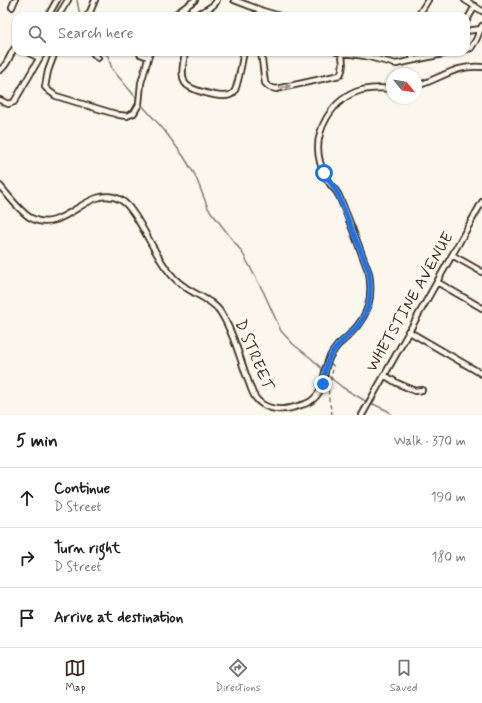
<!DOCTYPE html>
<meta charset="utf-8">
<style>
:root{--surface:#fff;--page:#f2f2f2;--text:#202124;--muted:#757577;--line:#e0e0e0;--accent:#3b2a1e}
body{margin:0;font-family:Mynerve,sans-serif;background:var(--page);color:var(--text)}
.compass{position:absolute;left:386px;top:68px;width:36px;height:36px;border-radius:50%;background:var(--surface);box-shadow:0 1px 3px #0004;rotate:120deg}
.stop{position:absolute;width:12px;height:12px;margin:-9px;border:3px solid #1a73e8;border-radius:50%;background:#fff}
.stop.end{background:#1a73e8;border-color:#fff;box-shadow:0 1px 4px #0008}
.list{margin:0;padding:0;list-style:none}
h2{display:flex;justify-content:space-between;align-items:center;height:52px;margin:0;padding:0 16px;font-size:17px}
h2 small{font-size:13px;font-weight:400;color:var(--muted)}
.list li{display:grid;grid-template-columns:26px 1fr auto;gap:12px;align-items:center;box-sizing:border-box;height:60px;padding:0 16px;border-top:1px solid var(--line)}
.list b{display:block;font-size:15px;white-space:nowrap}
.list p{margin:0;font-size:13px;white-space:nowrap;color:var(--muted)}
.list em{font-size:13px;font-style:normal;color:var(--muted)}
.icon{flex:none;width:22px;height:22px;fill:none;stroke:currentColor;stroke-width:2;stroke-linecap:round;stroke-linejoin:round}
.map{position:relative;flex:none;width:482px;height:415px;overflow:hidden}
.search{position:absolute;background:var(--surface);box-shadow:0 1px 3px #0004;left:12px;right:12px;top:12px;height:44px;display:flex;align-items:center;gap:10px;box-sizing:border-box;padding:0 14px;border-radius:12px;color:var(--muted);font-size:15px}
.sheet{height:232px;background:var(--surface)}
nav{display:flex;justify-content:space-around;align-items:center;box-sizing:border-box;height:56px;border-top:1px solid var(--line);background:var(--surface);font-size:11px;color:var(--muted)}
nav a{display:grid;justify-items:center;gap:2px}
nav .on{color:var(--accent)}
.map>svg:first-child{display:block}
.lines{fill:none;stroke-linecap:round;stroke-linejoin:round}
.stream{stroke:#85796d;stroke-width:1.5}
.minor-casing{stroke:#3b2a1e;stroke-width:8}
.path{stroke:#3b2a1e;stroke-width:1;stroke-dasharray:4 3;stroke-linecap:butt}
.minor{stroke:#fbf7ec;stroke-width:4.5}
.oneway{fill:#9b9085}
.route{stroke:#1a73e8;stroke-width:5}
.labels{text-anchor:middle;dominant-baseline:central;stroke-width:3;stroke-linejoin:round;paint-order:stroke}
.street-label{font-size:16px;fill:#3b2a1e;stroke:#fbf7ec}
</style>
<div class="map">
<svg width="482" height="415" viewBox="0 0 482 415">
<rect width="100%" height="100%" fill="#fbf7ec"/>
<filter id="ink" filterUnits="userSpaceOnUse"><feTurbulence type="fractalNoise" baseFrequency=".025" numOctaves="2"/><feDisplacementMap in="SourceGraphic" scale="8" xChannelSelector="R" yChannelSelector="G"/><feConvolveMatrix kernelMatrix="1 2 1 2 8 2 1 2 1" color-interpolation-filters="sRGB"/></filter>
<g filter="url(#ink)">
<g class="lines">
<path class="stream" d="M77 0 80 16
M102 52 108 56 112 69 138 100
M140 103 164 130 184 157 195 175 208 208 242 252 264 293 281 331 293 344 312 359 324 371
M326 374 342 387 367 402
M371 403 388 411 392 415"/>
<g class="minor-casing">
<path id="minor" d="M234 0 263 11V16
M465 0 482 11
M12 7 15 0
M48 16 57 0
M58 16 68 0
M87 16 90 12 95 0
M173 16 195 0
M194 16C202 11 214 8 217 0
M254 16 263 11 280 16
M418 16 428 0
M467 20 475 6
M466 31 481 29
M466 49 471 48 476 40 482 26
M27 52 39 58
M55 52 48 71 45 87 49 91 56 96 119 115 127 116 134 113 139 104 141 83 150 52
M92 52 98 58
M139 52 140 54 148 57
M185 52C184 61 180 74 185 83 189 90 215 96 223 96 227 96 232 95 234 92 238 87 242 60 244 52
M261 52 265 83 269 87 276 89 340 75C344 68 343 59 341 52
M337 52 365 56 396 64 452 52
M411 52 413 60
M0 70C8 65 9 56 14 49H16
M416 86C439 80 455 64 482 67
M0 100 8 104 14 102 43 52
M0 186C9 196 20 212 31 218 64 236 88 182 121 200 136 208 153 252 166 268 171 275 177 282 185 287 196 295 214 301 221 313 233 332 239 355 246 375 249 382 251 391 255 397 263 409 279 411 291 408 297 406 305 405 311 401 326 390 322 375 328 361 330 355 334 350 338 345 342 341 347 338 351 333 369 315 373 297 369 273 359 247 350 221 339 196 337 191 333 188 330 184 325 177 322 170 320 162 312 132 332 98 362 90 372 88 382 88 392 89
M452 255 482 272
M437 282 482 308
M408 331 482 374
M384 375 397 383 415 391 422 390
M362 415 482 202"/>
</g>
<path class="path" d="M331 364 333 365C333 376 327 387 329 399 329 404 332 409 332 415"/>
<use href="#minor" class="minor"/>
</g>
<defs><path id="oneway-solid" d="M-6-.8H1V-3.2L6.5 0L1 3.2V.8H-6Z"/></defs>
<use class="oneway" href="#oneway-solid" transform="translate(285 87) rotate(-11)"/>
</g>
<g class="lines" filter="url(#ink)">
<path class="route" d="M323 384C325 372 326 361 333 352 338 344 344 340 350 334 369 317 373 297 369 272L338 194 324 173"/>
</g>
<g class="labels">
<g class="street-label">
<text transform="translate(410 302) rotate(-60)">WHETSTINE AVENUE</text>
<text transform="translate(254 355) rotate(67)">D STREET</text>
</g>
</g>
</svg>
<svg class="compass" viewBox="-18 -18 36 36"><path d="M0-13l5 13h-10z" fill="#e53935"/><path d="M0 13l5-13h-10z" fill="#757577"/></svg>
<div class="stop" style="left:324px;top:173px"></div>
<div class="stop end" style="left:323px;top:384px"></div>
<div class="search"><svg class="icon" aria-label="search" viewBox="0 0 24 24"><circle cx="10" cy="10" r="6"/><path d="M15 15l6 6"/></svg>Search here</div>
</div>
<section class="sheet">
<h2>5 min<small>Walk · 370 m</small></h2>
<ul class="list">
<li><svg class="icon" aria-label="ahead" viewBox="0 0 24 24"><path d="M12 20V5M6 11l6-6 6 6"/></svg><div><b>Continue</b><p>D Street</p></div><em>190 m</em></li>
<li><svg class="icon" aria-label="right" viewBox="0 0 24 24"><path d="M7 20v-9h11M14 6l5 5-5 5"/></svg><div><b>Turn right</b><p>D Street</p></div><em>180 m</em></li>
<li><svg class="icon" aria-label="arrive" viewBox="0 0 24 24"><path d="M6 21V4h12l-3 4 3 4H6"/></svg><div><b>Arrive at destination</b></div></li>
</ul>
</section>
<nav>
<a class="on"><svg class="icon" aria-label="map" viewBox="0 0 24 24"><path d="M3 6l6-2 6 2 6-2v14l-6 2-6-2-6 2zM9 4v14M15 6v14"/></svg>Map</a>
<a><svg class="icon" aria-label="directions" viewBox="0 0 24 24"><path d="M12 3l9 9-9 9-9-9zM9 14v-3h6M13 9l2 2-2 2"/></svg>Directions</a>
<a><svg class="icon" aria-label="saved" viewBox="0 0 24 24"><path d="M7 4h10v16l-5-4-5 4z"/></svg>Saved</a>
</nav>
